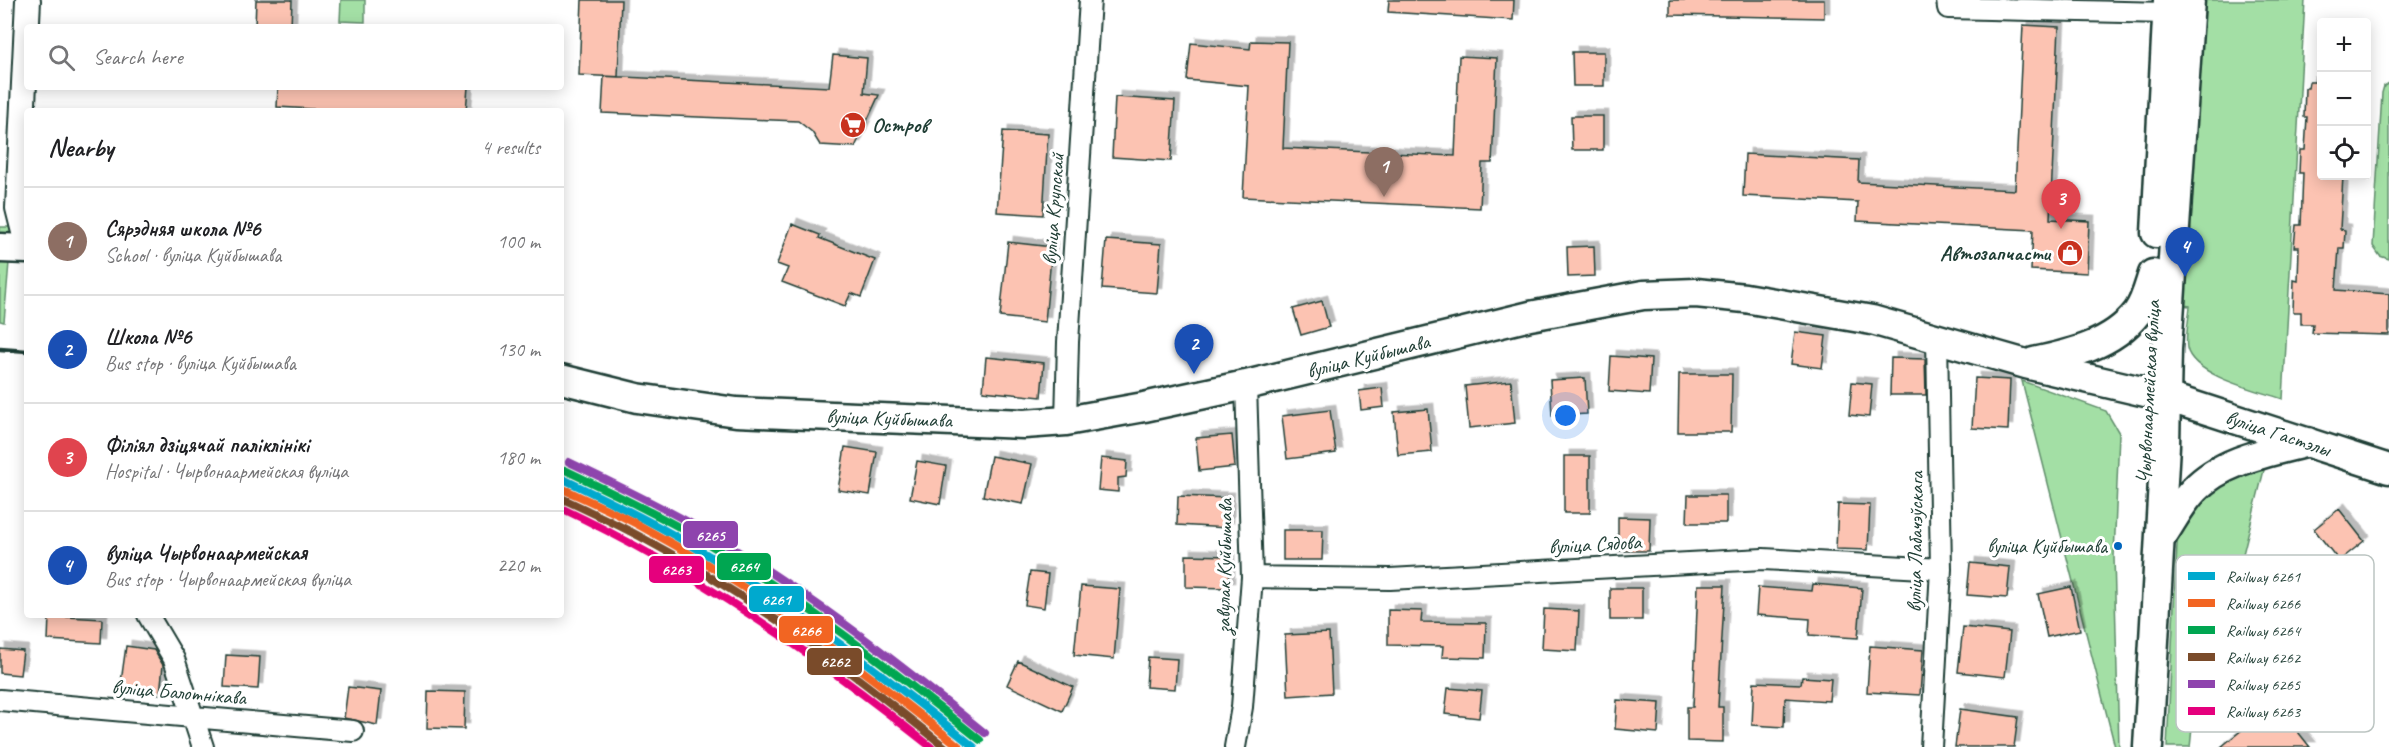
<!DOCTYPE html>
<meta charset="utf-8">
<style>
:root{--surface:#fff;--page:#f2f2f2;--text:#202124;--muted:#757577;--line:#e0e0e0;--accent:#c8321e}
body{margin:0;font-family:Caveat,sans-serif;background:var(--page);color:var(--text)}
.controls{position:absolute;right:18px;top:18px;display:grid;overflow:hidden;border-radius:6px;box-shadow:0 3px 15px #0003}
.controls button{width:54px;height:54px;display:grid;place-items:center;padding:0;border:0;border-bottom:2px solid var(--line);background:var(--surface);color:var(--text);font:30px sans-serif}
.you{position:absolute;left:1566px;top:416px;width:21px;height:21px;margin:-15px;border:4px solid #fff;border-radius:50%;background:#1a73e8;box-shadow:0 0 0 9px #1a73e833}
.badge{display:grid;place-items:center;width:39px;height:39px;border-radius:50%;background:var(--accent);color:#fff;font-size:20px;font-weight:700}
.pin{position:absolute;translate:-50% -50px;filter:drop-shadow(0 2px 3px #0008)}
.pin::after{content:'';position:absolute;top:32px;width:21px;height:18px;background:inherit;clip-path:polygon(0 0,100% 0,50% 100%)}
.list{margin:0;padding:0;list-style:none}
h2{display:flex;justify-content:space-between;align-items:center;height:78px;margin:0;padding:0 24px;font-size:26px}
h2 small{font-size:20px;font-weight:400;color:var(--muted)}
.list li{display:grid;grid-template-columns:39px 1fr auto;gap:18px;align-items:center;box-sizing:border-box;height:108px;padding:0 24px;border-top:2px solid var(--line)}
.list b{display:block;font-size:22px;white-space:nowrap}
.list p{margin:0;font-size:20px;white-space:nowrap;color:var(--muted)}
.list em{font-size:20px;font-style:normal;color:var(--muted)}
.icon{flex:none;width:33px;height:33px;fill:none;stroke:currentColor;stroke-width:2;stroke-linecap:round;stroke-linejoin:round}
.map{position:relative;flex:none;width:2389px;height:747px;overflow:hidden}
.search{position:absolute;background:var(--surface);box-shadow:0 3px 15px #0003;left:24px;top:24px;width:540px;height:66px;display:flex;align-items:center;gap:15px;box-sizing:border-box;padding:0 21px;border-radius:6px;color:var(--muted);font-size:22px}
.panel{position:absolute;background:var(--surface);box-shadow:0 3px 15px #0003;left:24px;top:108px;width:540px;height:510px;border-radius:6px}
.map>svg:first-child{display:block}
.green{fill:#a3dfa5;stroke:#618e6c;stroke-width:1.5}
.building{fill:#fcc3b2;stroke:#1f3d34;stroke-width:1.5;filter:url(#shadow)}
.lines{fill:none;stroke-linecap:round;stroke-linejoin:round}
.minor-casing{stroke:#1f3d34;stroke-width:24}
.tertiary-casing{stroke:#1f3d34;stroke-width:28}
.secondary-casing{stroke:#1f3d34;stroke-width:33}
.minor{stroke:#fff;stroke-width:20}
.tertiary{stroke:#fff;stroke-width:24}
.secondary{stroke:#fff;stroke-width:28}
.rail{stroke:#1f3d34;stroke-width:4.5}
.rail-1-casing{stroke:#fff;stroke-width:12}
.rail-2-casing{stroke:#fff;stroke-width:12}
.rail-3-casing{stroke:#fff;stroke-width:12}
.rail-4-casing{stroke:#fff;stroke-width:12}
.rail-5-casing{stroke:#fff;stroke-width:12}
.rail-6-casing{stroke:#fff;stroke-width:12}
.rail-1{stroke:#00a9ce;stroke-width:8}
.rail-2{stroke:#f26522;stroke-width:8}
.rail-3{stroke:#00a651;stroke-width:8}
.rail-4{stroke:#7a4b2a;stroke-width:8}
.rail-5{stroke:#8e44ad;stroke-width:8}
.rail-6{stroke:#e5007d;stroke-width:8}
.bus-dot{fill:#0065bd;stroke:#fff;stroke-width:2}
.labels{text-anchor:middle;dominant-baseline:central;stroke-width:6;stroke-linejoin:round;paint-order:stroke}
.bus-label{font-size:20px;fill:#1f3d34;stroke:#fff;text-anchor:end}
.poi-label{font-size:21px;font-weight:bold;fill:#1f3d34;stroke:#fff;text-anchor:start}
.street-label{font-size:21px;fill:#1f3d34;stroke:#fff}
.key{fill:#fff;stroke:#bcc5c2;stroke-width:1.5}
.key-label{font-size:16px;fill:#1f3d34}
.line-badge{stroke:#fff;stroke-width:2}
.badge-label{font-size:16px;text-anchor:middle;font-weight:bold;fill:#fff}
</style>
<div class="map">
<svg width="2389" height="747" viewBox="0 0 2389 747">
<defs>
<filter id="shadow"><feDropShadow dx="5.5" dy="-5.5" stdDeviation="0" flood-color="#0004"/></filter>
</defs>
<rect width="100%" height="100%" fill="#fff"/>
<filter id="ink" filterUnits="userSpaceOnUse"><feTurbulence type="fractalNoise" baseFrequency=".0167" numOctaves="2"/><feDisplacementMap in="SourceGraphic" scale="12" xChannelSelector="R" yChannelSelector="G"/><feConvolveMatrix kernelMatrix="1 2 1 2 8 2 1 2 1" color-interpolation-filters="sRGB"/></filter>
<g filter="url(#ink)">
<path class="green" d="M341 0H365V22L340 21Z
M2202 0H2305L2283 399C2259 391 2193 376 2187 348 2185 336 2189 319 2190 306L2182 305Z
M2389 83V259L2380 256 2373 246 2382 93 2384 86Z
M0 227H12L4 322 0 321Z
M2022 381 2106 411 2119 433 2114 557 2119 747H2115Z
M2270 446 2232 598 2261 642C2249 649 2204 674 2199 682 2194 692 2192 733 2190 747H2167L2179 505Z"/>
<path class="building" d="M256 0H292L291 27H255Z
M582 0H621L618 77 579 75Z
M1389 0H1514L1513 20 1388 12Z
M1670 0H1824V18L1670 15Z
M2023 25 2059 27 2050 219 2089 221 2087 273 2031 270 2033 230 1857 221 1858 202 1743 196 1745 154 1859 160 1858 182 2015 190Z
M1251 41 1288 42 1283 148 1455 156 1459 56 1497 58 1492 163H1482L1480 208 1243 197 1249 86 1187 80 1191 43 1250 49Z
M1572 52H1604V86H1573Z
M833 55 867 58 864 93 879 95 855 147 820 145 812 132 798 121 602 113 604 76 829 87Z
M2309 82H2322V176H2343L2340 229 2345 230 2344 248H2339L2336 290 2389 294V335L2312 333 2313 324H2301V312H2293L2294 280 2298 281 2299 247H2294L2296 225H2301L2303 173H2299L2300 150H2305L2307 117H2304L2305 88H2308Z
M278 87H468L466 111H349L277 107Z
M1115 97 1175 101 1171 161 1112 157Z
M1571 116H1603V150H1572Z
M1003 131 1048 134 1043 215 997 212Z
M792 224 820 235 819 238 875 260 861 297 851 293 845 306 782 282 788 268 777 264Z
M1106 240 1161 244 1157 293 1102 289Z
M1008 242 1052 247 1045 322 1000 317Z
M1594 246 1595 276 1568 277 1567 247Z
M1322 301 1329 327 1301 335 1293 309Z
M1795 332 1826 336 1822 368 1791 364Z
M1611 356 1651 359 1649 394 1609 391Z
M986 357 1044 363 1041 397 983 391Z
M1891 358 1925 359 1926 395H1890Z
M1679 374H1732L1731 432H1678Z
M1585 378 1587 414 1552 416 1550 380Z
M1975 378 2010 380 2008 430 1972 428Z
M1511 381 1515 423 1469 428 1465 386Z
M1852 382 1872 384 1869 417 1849 415Z
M1382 388 1384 407 1361 410 1359 391Z
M1428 409 1432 452 1398 455 1394 412Z
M1330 410 1336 453 1287 459 1282 416Z
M1232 435 1235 467 1199 471 1196 438Z
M845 447 877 452 870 495 838 490Z
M991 456 1032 464 1023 504 983 496Z
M1564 456H1590V513H1564Z
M1101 458 1127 461 1126 477 1118 478V492L1098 490Z
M917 461 946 466 940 504 910 498Z
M1688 495H1726V523H1687Z
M1178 496 1229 498 1228 528 1177 525Z
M1838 504 1870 505 1868 550 1836 549Z
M2339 509 2364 541 2339 561 2314 529Z
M1618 517 1650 518 1649 551H1618Z
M1283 530H1323L1322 560H1283Z
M1186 555 1229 556V588L1186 587Z
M1970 563 2010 567 2007 598 1967 595Z
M1030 572 1048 574 1044 608 1025 605Z
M1813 584 1862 588 1858 638 1809 635 1810 619 1756 615 1758 587 1812 591Z
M1698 585H1725L1718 707H1723V742L1687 741V707H1693Z
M1081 586 1120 589 1114 659 1074 655Z
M2071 587 2080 630 2047 637 2038 594Z
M1610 588H1642V620H1610Z
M1544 609 1579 611 1577 651 1542 649Z
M1388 610 1422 611 1421 622 1486 623 1485 658 1442 657 1443 646 1388 645Z
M49 616 102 619 101 643 48 640Z
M1963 627 2010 632 2005 677 1958 672Z
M1329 633 1332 693 1288 696 1285 635Z
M126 646 154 650 163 665 160 694 120 689Z
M1870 646 1923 650 1920 695 1867 692Z
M0 649 23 651 20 675 0 673Z
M226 655 260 657 258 689 224 687Z
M1148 657 1177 659 1175 689 1146 687Z
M1018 661 1073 687 1062 711 1007 685Z
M1802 677 1831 679 1829 701 1785 698 1784 727 1752 725 1754 682 1801 684Z
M348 687 381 691 377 725 344 718Z
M1448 688 1482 691 1479 718 1445 714Z
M428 691 465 692 464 729 427 728Z
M1617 700 1660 703 1658 733 1615 729Z
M2275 703 2310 747H2221Z
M1960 709 2018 717 2014 747H1955Z"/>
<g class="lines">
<g class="minor-casing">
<path id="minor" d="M1947 0 1948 8 2167 13
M1066 421 1068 342 1090 0
M1252 577 1390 579 1763 559 1941 569
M148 615 174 659 203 747
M0 700 353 731
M1235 747 1242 707 1252 577 1246 385
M1931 747 1941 569 1937 337"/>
</g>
<g class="tertiary-casing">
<path id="tertiary" d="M27 244 18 208 28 0"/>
</g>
<g class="secondary-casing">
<path id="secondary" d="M2156 233 2168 0
M0 248 27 249
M2034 362C2071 354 2112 345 2137 313 2145 303 2149 286 2153 274
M561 379 637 398 736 412 1024 424 1066 421 1144 407 1246 385 1530 316 1643 295 1696 293 1745 298 1872 320 2026 364 2167 397 2389 469
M2160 539C2171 524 2180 504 2194 490 2222 460 2270 452 2308 442
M2148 747 2165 445 2167 349 2190 0"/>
</g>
<use href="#minor" class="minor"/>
<use href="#tertiary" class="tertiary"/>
<use href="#secondary" class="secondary"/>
<path class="rail" d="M0 349 27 351
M561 491 629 525 716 573 827 646 947 747"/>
<g class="rail-1-casing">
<path id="rail-1" d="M561 478C605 499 649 520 691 545 791 604 884 674 974 747"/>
</g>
<g class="rail-2-casing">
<path id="rail-2" d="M561 488C589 501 617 513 644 528 757 589 860 667 960 747"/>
</g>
<g class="rail-3-casing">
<path id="rail-3" d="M565 470C609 491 653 512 695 536 796 595 889 667 980 740"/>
</g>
<g class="rail-4-casing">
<path id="rail-4" d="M561 498C587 510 613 522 639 536 748 594 849 669 945 747"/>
</g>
<g class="rail-5-casing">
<path id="rail-5" d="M569 462C613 483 657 504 699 528 801 587 894 659 985 733"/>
</g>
<g class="rail-6-casing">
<path id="rail-6" d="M561 508C696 572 815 654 931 747"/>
</g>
<use href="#rail-1" class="rail-1"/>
<use href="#rail-2" class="rail-2"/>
<use href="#rail-3" class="rail-3"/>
<use href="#rail-4" class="rail-4"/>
<use href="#rail-5" class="rail-5"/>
<use href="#rail-6" class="rail-6"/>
</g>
</g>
<defs>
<g id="supermarket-disc" transform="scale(1.35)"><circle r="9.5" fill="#c8321e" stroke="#fff"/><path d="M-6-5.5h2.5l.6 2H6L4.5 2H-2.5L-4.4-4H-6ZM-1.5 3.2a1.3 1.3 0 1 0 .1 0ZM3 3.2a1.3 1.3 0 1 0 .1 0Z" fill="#fff"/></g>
<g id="shop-disc" transform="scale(1.35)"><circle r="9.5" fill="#c8321e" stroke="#fff"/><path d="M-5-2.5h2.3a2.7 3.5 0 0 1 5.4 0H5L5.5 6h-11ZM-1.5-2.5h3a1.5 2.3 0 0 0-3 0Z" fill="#fff"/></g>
</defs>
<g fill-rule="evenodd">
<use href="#supermarket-disc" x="853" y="125"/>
<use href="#shop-disc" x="2070" y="253"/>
</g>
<circle class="bus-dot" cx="2118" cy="546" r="5"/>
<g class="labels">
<g class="bus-label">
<text x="2107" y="546">вуліца Куйбышава</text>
</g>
<g class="poi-label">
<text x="872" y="125">Остров</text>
<text x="2050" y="253" text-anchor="end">Автозапчасти</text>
</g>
<g class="street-label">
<text transform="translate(1053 209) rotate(-86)">вуліца Крупскай</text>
<text transform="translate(1368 356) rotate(-14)">вуліца Куйбышава</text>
<text transform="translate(2148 392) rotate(-87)">Чырвонаармейская вуліца</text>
<text transform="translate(889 418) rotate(2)">вуліца Куйбышава</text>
<text transform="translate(2278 433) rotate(18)">вуліца Гастэлы</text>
<text transform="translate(1915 542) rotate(-89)">вуліца Лабачэўскага</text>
<text transform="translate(1595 544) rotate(-3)">вуліца Сядова</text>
<text transform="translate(1224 566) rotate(-89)">завулак Куйбышава</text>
<text transform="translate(179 692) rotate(5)">вуліца Балотнікава</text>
</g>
</g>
<rect x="2176" y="555" width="198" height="177" rx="9" class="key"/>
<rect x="2188" y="572" width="27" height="8" fill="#00a9ce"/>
<rect x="2188" y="599" width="27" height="8" fill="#f26522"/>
<rect x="2188" y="626" width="27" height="8" fill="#00a651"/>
<rect x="2188" y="653" width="27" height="8" fill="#7a4b2a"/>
<rect x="2188" y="680" width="27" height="8" fill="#8e44ad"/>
<rect x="2188" y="707" width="27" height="8" fill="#e5007d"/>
<g class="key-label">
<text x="2226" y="582">Railway 6261</text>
<text x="2226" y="609">Railway 6266</text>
<text x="2226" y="636">Railway 6264</text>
<text x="2226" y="663">Railway 6262</text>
<text x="2226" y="690">Railway 6265</text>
<text x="2226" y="717">Railway 6263</text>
</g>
<g class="line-badge">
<rect x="682" y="520" width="57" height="29" rx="6" fill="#8e44ad"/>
<rect x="716" y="552" width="56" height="29" rx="6" fill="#00a651"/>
<rect x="648" y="555" width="57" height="29" rx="6" fill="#e5007d"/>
<rect x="748" y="585" width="57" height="28" rx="6" fill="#00a9ce"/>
<rect x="778" y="615" width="56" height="29" rx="6" fill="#f26522"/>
<rect x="806" y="647" width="57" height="29" rx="6" fill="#7a4b2a"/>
</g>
<g class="badge-label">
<text x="710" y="541">6265</text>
<text x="744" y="572">6264</text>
<text x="676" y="575">6263</text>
<text x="776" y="605">6261</text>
<text x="806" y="636">6266</text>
<text x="835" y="667">6262</text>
</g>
</svg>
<div class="controls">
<button>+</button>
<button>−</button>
<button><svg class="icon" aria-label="locate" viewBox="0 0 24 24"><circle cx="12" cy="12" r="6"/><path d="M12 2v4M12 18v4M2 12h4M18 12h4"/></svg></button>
</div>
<div class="you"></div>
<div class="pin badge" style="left:1384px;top:197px;background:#8d6e63">1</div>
<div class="pin badge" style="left:1194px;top:374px;background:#1a4fb4">2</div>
<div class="pin badge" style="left:2061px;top:229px;background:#e0444e">3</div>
<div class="pin badge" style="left:2185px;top:277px;background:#1a4fb4">4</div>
<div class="search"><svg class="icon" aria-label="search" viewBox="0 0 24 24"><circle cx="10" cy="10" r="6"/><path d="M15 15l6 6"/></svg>Search here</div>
<section class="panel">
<h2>Nearby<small>4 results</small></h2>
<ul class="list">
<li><span class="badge" style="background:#8d6e63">1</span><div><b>Сярэдняя школа №6</b><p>School · вуліца Куйбышава</p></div><em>100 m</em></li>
<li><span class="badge" style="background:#1a4fb4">2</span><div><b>Школа №6</b><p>Bus stop · вуліца Куйбышава</p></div><em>130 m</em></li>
<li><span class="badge" style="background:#e0444e">3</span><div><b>Філіял дзіцячай паліклінікі</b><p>Hospital · Чырвонаармейская вуліца</p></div><em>180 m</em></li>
<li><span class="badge" style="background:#1a4fb4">4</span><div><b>вуліца Чырвонаармейская</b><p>Bus stop · Чырвонаармейская вуліца</p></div><em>220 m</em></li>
</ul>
</section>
</div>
